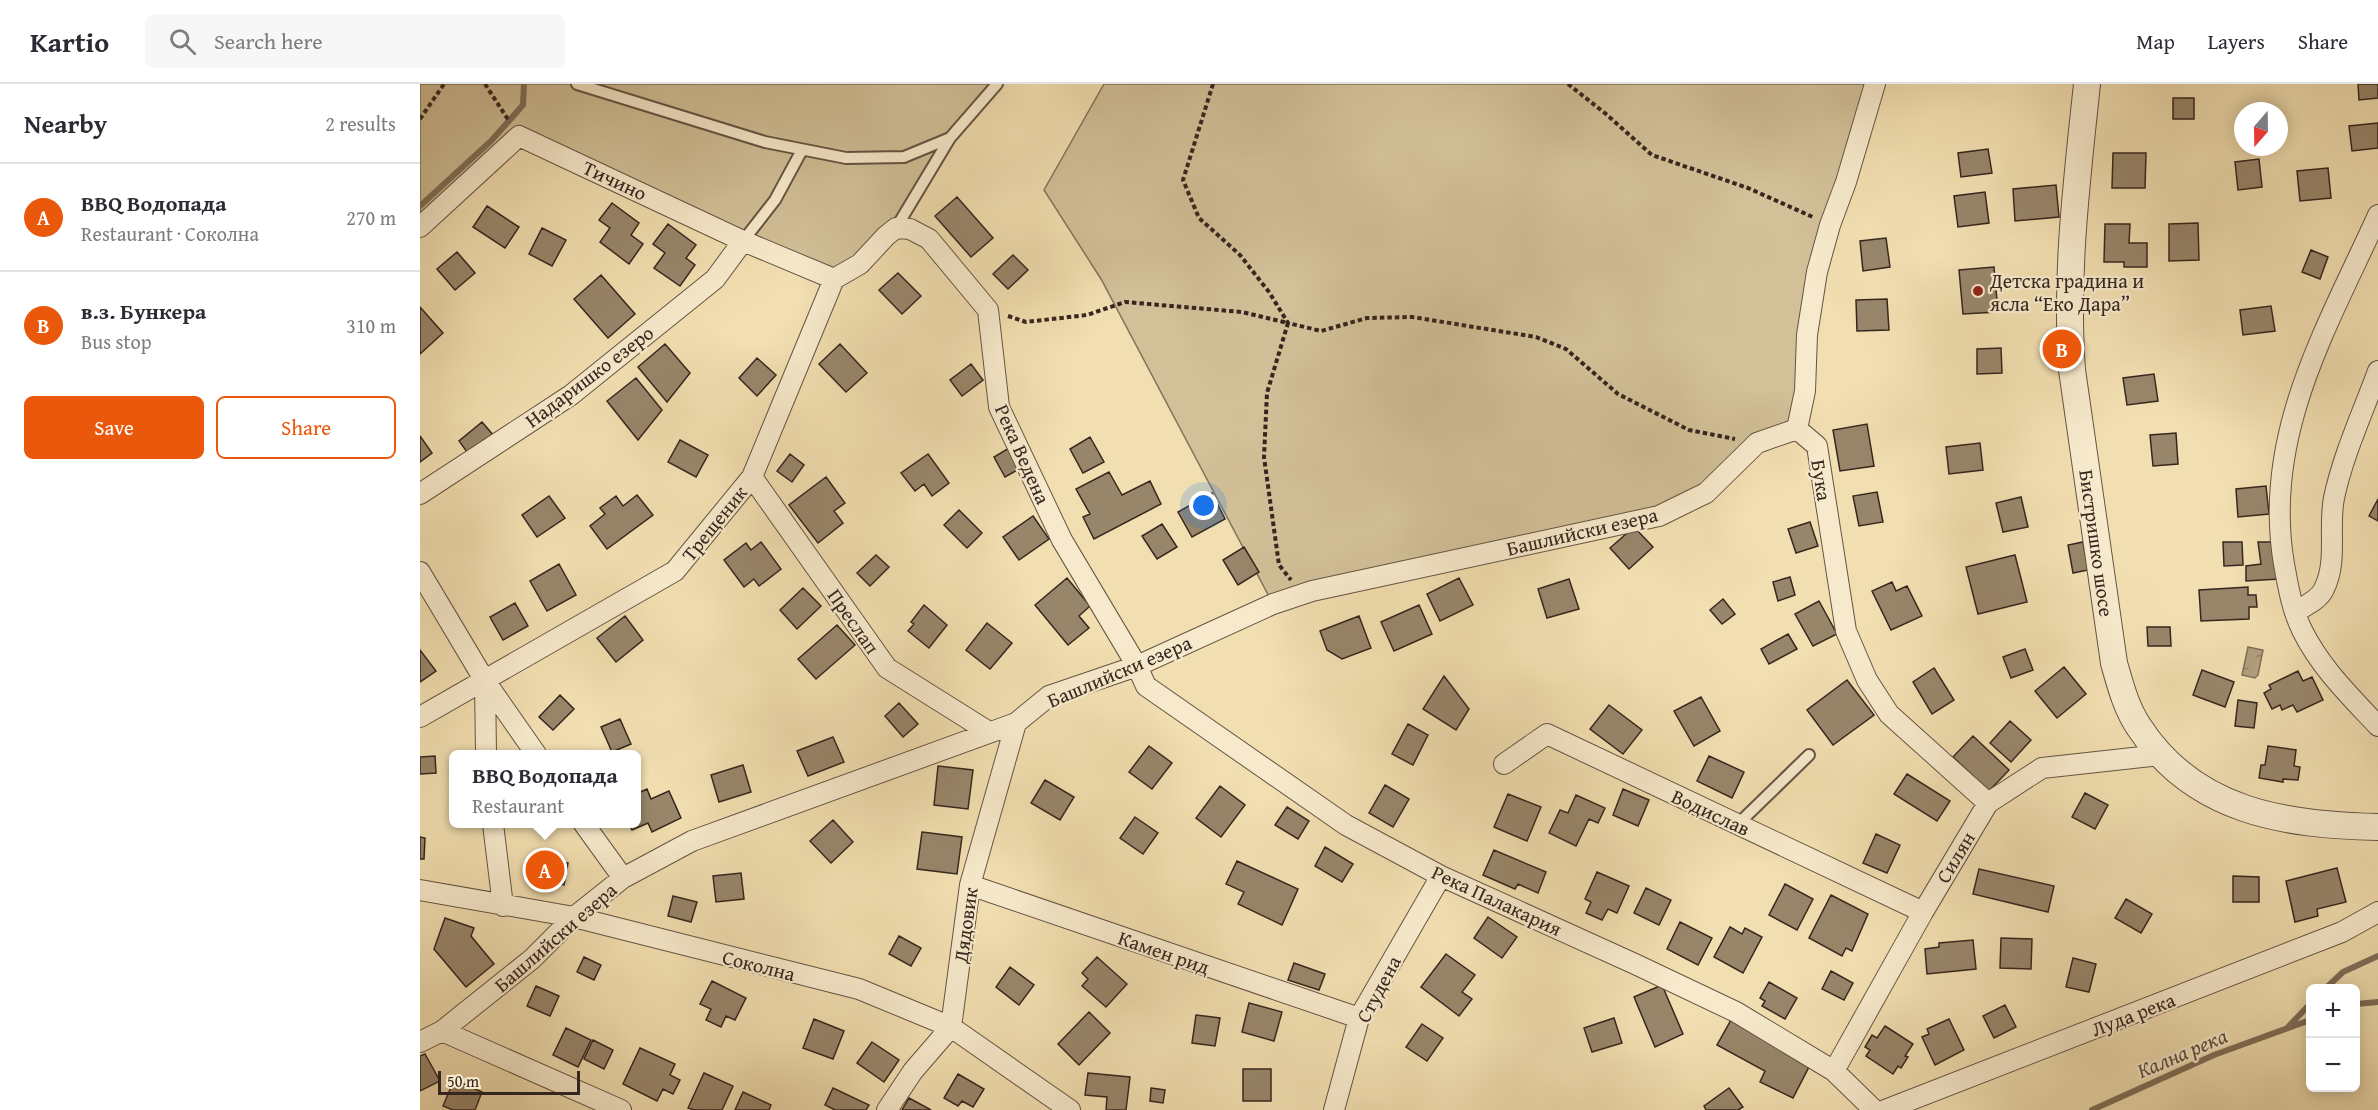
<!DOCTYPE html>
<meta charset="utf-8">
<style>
:root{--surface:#fff;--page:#f7f7f7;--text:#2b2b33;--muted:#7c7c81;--line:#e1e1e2;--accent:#ea580c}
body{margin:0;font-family:"Gentium Book Plus",serif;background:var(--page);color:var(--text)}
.controls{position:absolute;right:18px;bottom:18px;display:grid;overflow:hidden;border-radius:9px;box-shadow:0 3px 15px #0003}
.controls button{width:54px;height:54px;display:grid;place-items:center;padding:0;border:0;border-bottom:2px solid var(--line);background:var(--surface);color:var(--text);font:30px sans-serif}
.compass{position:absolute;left:1814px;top:18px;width:54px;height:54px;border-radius:50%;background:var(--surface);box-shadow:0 3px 15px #0003;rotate:200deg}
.scale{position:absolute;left:18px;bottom:15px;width:142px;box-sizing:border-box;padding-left:6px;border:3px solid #36261f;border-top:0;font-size:16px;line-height:21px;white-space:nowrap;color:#36261f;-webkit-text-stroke:4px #f7eacc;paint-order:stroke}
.you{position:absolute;left:784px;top:422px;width:21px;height:21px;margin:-15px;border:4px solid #fff;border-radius:50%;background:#1a73e8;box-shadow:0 0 0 9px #1a73e833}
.badge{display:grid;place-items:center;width:39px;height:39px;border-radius:50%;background:var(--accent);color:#fff;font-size:20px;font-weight:700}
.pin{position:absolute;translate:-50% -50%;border:3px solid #fff;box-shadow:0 2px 6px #0006}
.popup{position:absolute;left:29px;top:666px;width:192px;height:78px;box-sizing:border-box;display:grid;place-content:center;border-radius:9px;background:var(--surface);filter:drop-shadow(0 2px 4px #0005);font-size:20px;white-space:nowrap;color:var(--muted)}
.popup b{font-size:22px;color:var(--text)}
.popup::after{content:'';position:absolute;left:50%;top:100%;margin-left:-12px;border:12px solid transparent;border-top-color:var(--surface)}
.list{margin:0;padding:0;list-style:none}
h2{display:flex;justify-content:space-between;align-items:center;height:78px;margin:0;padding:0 24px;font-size:26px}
h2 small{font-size:20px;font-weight:400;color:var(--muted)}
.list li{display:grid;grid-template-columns:39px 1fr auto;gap:18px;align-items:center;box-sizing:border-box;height:108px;padding:0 24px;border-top:2px solid var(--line)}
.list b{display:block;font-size:22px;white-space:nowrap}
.list p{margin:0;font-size:20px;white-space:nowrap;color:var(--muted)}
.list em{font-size:20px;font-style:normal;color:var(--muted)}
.actions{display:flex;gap:12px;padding:18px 24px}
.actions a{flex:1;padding:14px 0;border:2px solid var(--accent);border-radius:9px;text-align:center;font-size:21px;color:var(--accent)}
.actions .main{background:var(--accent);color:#fff}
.icon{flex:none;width:33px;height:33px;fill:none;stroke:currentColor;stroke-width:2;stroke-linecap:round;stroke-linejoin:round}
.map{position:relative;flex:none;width:1958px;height:1026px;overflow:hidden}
header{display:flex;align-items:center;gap:36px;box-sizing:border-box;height:84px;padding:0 30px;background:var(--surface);border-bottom:2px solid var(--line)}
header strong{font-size:28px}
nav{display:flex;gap:33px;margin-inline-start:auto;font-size:21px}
.search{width:420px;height:54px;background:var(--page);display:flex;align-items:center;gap:15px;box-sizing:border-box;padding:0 21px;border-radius:9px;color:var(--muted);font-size:22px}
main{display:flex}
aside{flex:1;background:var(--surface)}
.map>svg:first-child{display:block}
.grass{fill:#d2c098;stroke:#84735c;stroke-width:1.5}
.water{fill:url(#water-ripples);stroke:#806f59;stroke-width:1.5}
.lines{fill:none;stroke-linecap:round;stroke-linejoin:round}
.stream{stroke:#806f59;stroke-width:6}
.building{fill:#98866b;stroke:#36261f;stroke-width:1.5}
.service-casing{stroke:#655444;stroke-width:14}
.minor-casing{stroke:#655444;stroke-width:22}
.tertiary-casing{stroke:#655444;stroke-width:28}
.path{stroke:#36261f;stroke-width:4;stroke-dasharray:4.5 3;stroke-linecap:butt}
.service{stroke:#f7eacc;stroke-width:10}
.minor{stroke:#f7eacc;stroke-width:20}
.tertiary{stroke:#f7eacc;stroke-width:26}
.poi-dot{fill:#8f2418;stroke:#f7eacc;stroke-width:2}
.labels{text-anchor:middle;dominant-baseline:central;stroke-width:4.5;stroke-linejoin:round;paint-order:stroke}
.street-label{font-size:20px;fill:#36261f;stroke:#f7eacc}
.poi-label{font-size:20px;fill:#36261f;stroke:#f7eacc;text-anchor:start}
.water-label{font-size:21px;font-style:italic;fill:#5b4b3c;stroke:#f7eacc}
</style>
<header>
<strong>Kartio</strong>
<div class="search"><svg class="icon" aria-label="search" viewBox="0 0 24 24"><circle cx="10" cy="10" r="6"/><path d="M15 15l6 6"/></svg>Search here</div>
<nav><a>Map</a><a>Layers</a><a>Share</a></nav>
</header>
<main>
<aside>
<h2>Nearby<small>2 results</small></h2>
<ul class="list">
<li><span class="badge">A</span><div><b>BBQ Водопада</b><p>Restaurant · Соколна</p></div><em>270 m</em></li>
<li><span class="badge">B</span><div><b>в.з. Бункера</b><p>Bus stop</p></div><em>310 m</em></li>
</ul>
<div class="actions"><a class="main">Save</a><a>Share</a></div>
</aside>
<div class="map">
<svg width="1958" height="1026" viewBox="0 0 1958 1026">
<defs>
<pattern id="water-ripples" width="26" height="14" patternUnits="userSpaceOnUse" patternTransform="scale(1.5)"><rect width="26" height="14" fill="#b2a07f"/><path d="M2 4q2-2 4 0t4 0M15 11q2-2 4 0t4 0" fill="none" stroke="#928267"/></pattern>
</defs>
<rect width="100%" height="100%" fill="#f2dfb1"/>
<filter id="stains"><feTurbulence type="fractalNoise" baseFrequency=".00333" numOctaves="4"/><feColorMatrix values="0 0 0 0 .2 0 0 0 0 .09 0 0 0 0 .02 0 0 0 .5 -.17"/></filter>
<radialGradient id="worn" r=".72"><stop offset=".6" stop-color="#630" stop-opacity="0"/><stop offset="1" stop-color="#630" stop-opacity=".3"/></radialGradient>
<path class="grass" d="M0 0H577L530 54 476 144 414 195 99 52 0 143Z
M684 0H1455L1410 141 1377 345 1239 432 853 520 681 195 624 106Z"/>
<path class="water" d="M1828 563 1843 566 1838 591 1835 594 1822 591Z"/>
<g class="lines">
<path class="stream" d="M0 122 71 57 103 21 104 0
M1906 904 1923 888 1958 872
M1936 920 1958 918
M1868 943 1890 920
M1672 1026 1794 971 1890 936"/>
</g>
<path class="building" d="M1938 0H1958V14L1939 16Z
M1753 14H1774V35H1753Z
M1958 39V64L1932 67 1929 42Z
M1568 65 1572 89 1541 93 1538 69Z
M1693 69H1726L1725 104H1692Z
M1839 75 1842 103 1818 106 1815 78Z
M1908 84 1911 114 1880 117 1877 87Z
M1636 101 1639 133 1595 137 1593 105Z
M1565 108 1569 139 1538 143 1534 112Z
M537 113 573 154 551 173 515 132Z
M192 119 219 139 211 151 223 160 209 180 180 158 190 144 179 136Z
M67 122 99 143 85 164 53 143Z
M1778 139 1779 176 1749 177V140Z
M248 140 276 161 266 174 275 181 260 202 234 184 245 169 233 160Z
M1685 140H1710L1709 159H1727V183H1704V178H1684Z
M122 144 146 156 132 182 109 170Z
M1466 154 1470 183 1443 187 1440 157Z
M1891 166 1908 173 1900 195 1882 188Z
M37 168 55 189 35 206 17 185Z
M593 171 608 186 588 205 573 190Z
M1574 183 1578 228 1543 230 1539 186Z
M478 189 501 212 482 230 459 206Z
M181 191 215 230 188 254 154 215Z
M1467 215 1469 246 1437 247 1436 216Z
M1851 222 1855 247 1823 251 1820 226Z
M0 223 23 249 0 270Z
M245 260 270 289 247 318 218 283Z
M420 260 447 289 426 308 399 280Z
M1581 264 1582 289 1557 290V265Z
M337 274 356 291 337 312 319 294Z
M551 280 563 296 542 312 530 296Z
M1734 290 1738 317 1707 321 1703 294Z
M216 294 242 326 218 356 187 317Z
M62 338 74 352 50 372 39 357Z
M1447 340 1454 382 1420 387 1413 346Z
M1756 349 1758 380 1733 382 1730 351Z
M0 352 12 369 0 378Z
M670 353 684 378 663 389 650 365Z
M260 356 288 371 276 393 248 378Z
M1560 359 1563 386 1529 390 1526 363Z
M589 364 601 384 585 393 574 373Z
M370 370 384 381 372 398 357 387Z
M508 370 529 399 512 412 504 400 495 407 481 389Z
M689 388 702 411 730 397 741 420 674 455 663 433 670 430 656 405Z
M406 393 425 419 414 427 423 439 398 459 369 421Z
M1846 402 1849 430 1818 433 1816 405Z
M1457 408 1463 438 1439 442 1433 412Z
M792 409 805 435 772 453 758 428Z
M217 411 233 431 187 465 170 442 185 430 180 424 196 412 203 422Z
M129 412 145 434 117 453 102 431Z
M1601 413 1608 443 1583 448 1576 419Z
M1958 415V437L1949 432Z
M539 426 562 449 547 464 524 441Z
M613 432 629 455 599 476 583 453Z
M1390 438 1398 462 1376 469 1368 445Z
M742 440 757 463 737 475 722 452Z
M1214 443 1233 463 1209 485 1190 464Z
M341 458 361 485 339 502 334 495 324 503 304 476 326 459 331 466Z
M1663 458 1668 486 1653 489 1648 461Z
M1803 458H1822L1823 481 1804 482Z
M1838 458H1853L1859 495 1826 497V482L1841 480Z
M824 463 839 488 818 501 803 476Z
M456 471 469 483 450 502 437 489Z
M1595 471 1607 518 1558 530 1546 483Z
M139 480 156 511 127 527 110 497Z
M1370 493 1375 511 1358 517 1353 498Z
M647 494 670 522 659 532 669 544 648 561 615 521Z
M1039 494 1053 521 1020 537 1007 510Z
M1149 495 1159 525 1127 534 1118 505Z
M1472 498 1476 507 1487 502 1502 532 1471 546 1452 507Z
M1828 503V511H1836L1837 523H1829V535L1781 537 1779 506Z
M383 504 401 522 377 545 360 526Z
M1303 515 1315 530 1302 540 1290 526Z
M1399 517 1417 550 1393 562 1375 530Z
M95 519 108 542 83 556 70 533Z
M504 521 527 541 509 564 488 547 494 540 491 538Z
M999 521 1012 550 974 567 961 538Z
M205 532 223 556 196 578 177 554Z
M939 532 951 564 922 575 907 566 900 547Z
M567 539 592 559 570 585 546 566Z
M417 541 435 561 396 595 378 575Z
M1727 543H1750L1751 562H1728Z
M1368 550 1377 565 1349 580 1341 565Z
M1605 565 1613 586 1591 594 1583 573Z
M0 566 16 587 0 598Z
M1644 583 1666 610 1637 634 1615 607Z
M1514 584 1534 616 1512 630 1493 598Z
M1782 586 1814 598 1805 623 1773 611Z
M1878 587 1883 597 1892 593 1903 616 1877 628 1873 621 1862 626 1860 621 1852 625 1844 609 1851 605 1849 601Z
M1024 592 1049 625 1036 646 1003 625Z
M1427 596 1454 631 1413 661 1387 626Z
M140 611 154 625 133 646 119 633Z
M1281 613 1300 647 1274 662 1254 627Z
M1818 616 1837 619 1834 644 1815 642Z
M479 619 498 640 483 653 465 632Z
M1189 621 1222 646 1203 670 1170 645Z
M200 635 211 660 192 668 181 643Z
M1590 637 1611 656 1591 678 1570 659Z
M988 640 1008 651 993 681 972 670Z
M1553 652 1589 686 1569 707 1533 673Z
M413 653 424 678 388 692 377 667Z
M729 662 752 679 732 705 709 688Z
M1848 662 1876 666 1874 682 1880 683 1878 696 1863 695V698L1839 694 1841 681H1845Z
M15 672 16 689 0 690V673Z
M1289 672 1324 688 1312 714 1277 697Z
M323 681 331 708 299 718 291 691Z
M518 682 553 686 548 725 514 721Z
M1487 690 1530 717 1517 737 1474 710Z
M625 696 654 713 640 736 611 719Z
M965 701 989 715 973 743 949 729Z
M800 702 825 721 801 753 776 734Z
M227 705 231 715 249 707 261 734 232 748 228 739 212 746 209 740H216V710Z
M1203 705 1229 716 1218 742 1193 731Z
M1665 709 1688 721 1675 745 1652 733Z
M1088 710 1121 723 1107 757 1074 743Z
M1156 711 1185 724 1178 739 1169 735 1156 762 1129 749 1140 726 1148 729Z
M867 723 889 737 878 755 855 741Z
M715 733 738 749 723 770 700 754Z
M413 736 433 758 411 779 390 757Z
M502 748 542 753 537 790 497 785Z
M1456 750 1480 761 1467 789 1443 779Z
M0 753 5 754 4 775H0Z
M905 763 933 780 922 798 895 782Z
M1074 766 1126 788 1118 809 1098 800 1095 805 1063 791Z
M114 773 148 779 144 801 111 795Z
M817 777 878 805 862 841 818 820 824 808 806 800Z
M1917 784 1926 818 1897 825 1898 832 1875 838 1866 797Z
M1559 785 1634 802 1628 828 1553 810Z
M1177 788 1209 802 1197 829 1188 825 1182 836 1166 829 1171 818 1165 815Z
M321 789 324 815 296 818 293 792Z
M1813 792 1839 793V818H1813Z
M1365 800 1393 815 1377 846 1349 831Z
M1226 804 1251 816 1239 841 1214 829Z
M1411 811 1448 830 1432 867 1426 864 1422 872 1389 854Z
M253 812 277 818 271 838 248 832Z
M1706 815 1732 830 1721 849 1695 834Z
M1068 833 1097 853 1082 874 1054 854Z
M25 834 54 844 51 852 74 880 46 903 14 865Z
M1260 838 1292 854 1278 881 1247 865Z
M1310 843 1322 850 1325 844 1342 853 1323 889 1294 873Z
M479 852 501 864 491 882 469 870Z
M1581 854 1612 855 1611 885 1580 884Z
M1553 856 1556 885 1507 890 1505 865 1519 863V859Z
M1026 870 1055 891 1042 908 1052 915 1039 932 1001 903Z
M164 873 181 881 174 896 157 888Z
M677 873 707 900 686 923 662 902 668 895 662 889Z
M1653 874 1676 880 1669 908 1646 903Z
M874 879 905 890 899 906 868 896Z
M590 883 614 901 599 921 576 903Z
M1411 887 1433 899 1424 916 1402 905Z
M292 897 326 914 315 936 306 932 301 943 286 936 291 925 280 920Z
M1349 898 1377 914 1365 935 1342 922 1345 917 1340 914Z
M1242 901 1263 950 1235 963 1214 913Z
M116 902 139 912 130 932 107 922Z
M829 919 862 928 854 957 822 948Z
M1585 921 1596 943 1574 954 1563 932Z
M669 928 690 949 659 981 638 960Z
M776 931 800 934 795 962 772 959Z
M1194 934 1202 959 1172 968 1164 944Z
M394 935 424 947 413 975 383 964Z
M1529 935 1544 966 1515 981 1502 953 1509 950 1507 945Z
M1311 936 1391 979 1373 1014 1340 998 1345 987 1297 961Z
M1002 940 1023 954 1007 977 986 963Z
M1465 942 1493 960 1485 972 1488 973 1481 984 1478 982 1473 990 1446 972 1450 966 1445 963 1452 951 1457 954Z
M146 944 171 956 158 983 133 971Z
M173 956 193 966 184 985 164 975Z
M452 958 479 976 464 998 437 979Z
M220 964 255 980 250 991 260 996 253 1010 243 1005 237 1017 203 1000Z
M5 970 20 997 0 1007V972Z
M823 985H851V1017H823Z
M284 989 313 1002 302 1026H274L268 1024Z
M668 989 710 993 706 1026H686L687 1013 665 1011Z
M538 990 564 1005 553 1023 542 1017 538 1022 524 1014Z
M34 996 62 1008 55 1026H33L23 1022Z
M413 1004 449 1021 446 1026H415L405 1021Z
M731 1004 745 1006 743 1019 730 1017Z
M1309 1004 1323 1023 1318 1026H1286L1284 1022Z
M323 1008 351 1021 349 1026H315Z
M489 1014 511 1026H482Z"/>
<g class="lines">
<g class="service-casing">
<path id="service" d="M157 0 345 58 426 74 484 73 530 54
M476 144 530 54 577 0
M323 157 355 116 382 66
M1318 740 1389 671"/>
</g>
<g class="minor-casing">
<path id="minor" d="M1958 131C1907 244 1842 351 1864 480 1868 502 1872 526 1882 546 1900 583 1930 612 1958 642
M0 143 99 52 323 157 414 195
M1377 345 1397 362 1426 547 1447 596 1469 630 1568 719
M1377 345 1385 307 1387 251 1397 188 1410 141 1426 98 1455 0
M332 393 467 584 569 648
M0 410 151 311 295 195 323 157
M0 488 65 597 66 670
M1875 528C1885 522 1899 516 1904 505 1918 477 1908 444 1914 414 1923 371 1943 328 1958 287
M65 597 116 670
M0 633 255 487 332 393 414 195 440 180 466 152 476 144 490 145 509 155 568 226 579 323 642 456 717 582 726 602 926 741 1021 792 1215 880 1316 928 1414 987 1454 1026
M1084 680 1127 650 1503 828
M73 740 83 822
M164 740 203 794
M550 801 939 934
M0 806 154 833 439 905 531 943 650 1026
M22 947 201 1026
M0 958 22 947 112 875 154 833 203 794 272 757 596 639 629 612 717 582 853 520 892 507 1239 432 1286 409 1337 359 1377 345
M1414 987 1503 828 1568 719 1622 684 1740 671
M467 1026 493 987 531 943 550 801 596 639
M914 1026 939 934 1021 792
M1465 1026 1922 848 1958 828"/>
</g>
<g class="tertiary-casing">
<path id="tertiary" d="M1667 0C1657 95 1645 191 1652 286L1694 579C1700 600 1706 624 1719 643 1774 728 1865 741 1958 743"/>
</g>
<path class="path" d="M65 0 89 37
M793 0 763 96 779 134 820 171 849 208 868 239 901 247 947 234 992 233 1116 253 1146 265 1198 310 1269 346 1315 355
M1148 0 1186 30 1232 71 1328 104 1395 134
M0 35 24 0
M588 232 606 238 667 231 705 218 822 228 868 239 847 309 844 373 859 481 871 496"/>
<use href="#service" class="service"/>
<use href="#minor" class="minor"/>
<use href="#tertiary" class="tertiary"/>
</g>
<circle class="poi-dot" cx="1558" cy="207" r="6"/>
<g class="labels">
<g class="street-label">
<text transform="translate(195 96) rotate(25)">Тичино</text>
<text transform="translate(169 292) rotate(-37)">Надаришко езеро</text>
<text transform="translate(603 370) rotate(66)">Река Ведена</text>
<text transform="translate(1402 396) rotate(81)">Бука</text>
<text transform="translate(294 439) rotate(-51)">Трещеник</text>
<text transform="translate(1162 447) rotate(-13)">Башлийски езера</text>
<text transform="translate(1677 459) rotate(82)">Бистришко шосе</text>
<text transform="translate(434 537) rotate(55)">Преслап</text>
<text transform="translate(699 587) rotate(-23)">Башлийски езера</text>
<text transform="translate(1291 728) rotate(25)">Водислав</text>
<text transform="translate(1535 773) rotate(-59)">Силян</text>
<text transform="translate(1077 816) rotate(25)">Река Палакария</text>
<text transform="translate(545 841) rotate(-82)">Дядовик</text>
<text transform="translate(135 853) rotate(-41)">Башлийски езера</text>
<text transform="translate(744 868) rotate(19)">Камен рид</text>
<text transform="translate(339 881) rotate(14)">Соколна</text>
<text transform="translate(958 905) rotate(-62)">Студена</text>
<text transform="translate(1713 930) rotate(-21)">Луда река</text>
</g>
<g class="poi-label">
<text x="1570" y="196">Детска градина и<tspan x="1570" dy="23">ясла “Еко Дара”</tspan></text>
</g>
<g class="water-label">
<text transform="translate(1762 969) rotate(-23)">Кална река</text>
</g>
</g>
<rect width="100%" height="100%" filter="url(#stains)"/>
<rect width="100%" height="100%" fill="url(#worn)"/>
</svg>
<div class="controls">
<button>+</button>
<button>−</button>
</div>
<svg class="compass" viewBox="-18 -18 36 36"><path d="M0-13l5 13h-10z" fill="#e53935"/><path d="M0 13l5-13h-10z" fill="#7c7c81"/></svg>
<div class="scale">50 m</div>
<div class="you"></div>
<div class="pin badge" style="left:125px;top:786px">A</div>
<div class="popup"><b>BBQ Водопада</b>Restaurant</div>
<div class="pin badge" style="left:1642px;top:265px">B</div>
</div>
</main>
